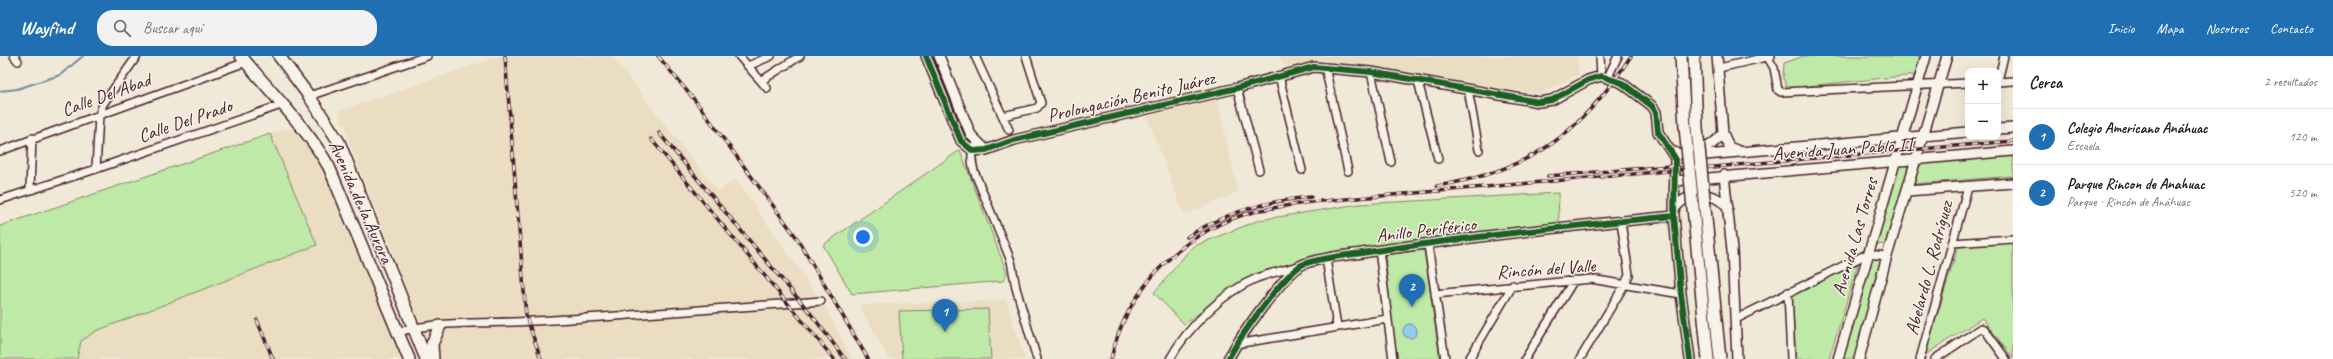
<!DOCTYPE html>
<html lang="es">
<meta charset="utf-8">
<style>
:root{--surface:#fff;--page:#f2f2f2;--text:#202124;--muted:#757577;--line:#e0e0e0;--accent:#1f6fb2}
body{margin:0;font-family:Caveat,sans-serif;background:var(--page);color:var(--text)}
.controls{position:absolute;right:12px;top:12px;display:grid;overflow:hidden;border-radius:8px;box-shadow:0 4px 16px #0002}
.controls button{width:36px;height:36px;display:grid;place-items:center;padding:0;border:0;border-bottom:1px solid var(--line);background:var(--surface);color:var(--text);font:20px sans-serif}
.you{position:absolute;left:863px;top:181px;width:14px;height:14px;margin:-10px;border:3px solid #fff;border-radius:50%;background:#1a73e8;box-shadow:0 0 0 6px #1a73e833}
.badge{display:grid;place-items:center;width:26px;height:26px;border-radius:50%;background:var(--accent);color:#fff;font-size:13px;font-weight:700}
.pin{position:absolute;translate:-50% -33px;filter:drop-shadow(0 1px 2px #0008)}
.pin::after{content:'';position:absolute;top:21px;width:14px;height:12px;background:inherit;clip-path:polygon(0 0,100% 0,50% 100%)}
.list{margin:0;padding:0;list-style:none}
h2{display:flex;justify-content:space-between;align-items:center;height:52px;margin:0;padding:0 16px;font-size:17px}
h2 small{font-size:13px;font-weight:400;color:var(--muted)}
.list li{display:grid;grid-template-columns:26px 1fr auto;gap:12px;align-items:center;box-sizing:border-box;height:56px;padding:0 16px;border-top:1px solid var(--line)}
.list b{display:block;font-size:15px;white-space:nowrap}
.list p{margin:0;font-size:13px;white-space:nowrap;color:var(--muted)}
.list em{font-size:13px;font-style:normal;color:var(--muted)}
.icon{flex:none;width:22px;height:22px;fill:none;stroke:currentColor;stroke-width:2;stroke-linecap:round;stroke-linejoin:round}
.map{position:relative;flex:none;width:2013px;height:303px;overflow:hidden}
header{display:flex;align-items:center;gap:24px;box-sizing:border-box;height:56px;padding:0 20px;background:var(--accent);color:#fff}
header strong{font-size:19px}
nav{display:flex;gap:22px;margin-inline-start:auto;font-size:14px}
.search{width:280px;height:36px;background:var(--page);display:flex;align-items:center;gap:10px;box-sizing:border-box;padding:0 14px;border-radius:16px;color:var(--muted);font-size:15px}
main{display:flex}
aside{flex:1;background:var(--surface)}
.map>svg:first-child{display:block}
.built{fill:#eaddc2}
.green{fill:#bfe9a6;stroke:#848468}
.water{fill:#90cff1;stroke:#7489a2}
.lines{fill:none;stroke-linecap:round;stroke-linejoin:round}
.stream{stroke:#7489a2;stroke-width:2}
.minor-casing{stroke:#4a1f2b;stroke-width:10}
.tertiary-casing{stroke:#4a1f2b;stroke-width:12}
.primary-casing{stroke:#4a1f2b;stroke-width:14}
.minor{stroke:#f7f3e8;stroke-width:7}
.tertiary{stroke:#f7f3e8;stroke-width:9}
.primary{stroke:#f7f3e8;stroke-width:11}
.rail-casing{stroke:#4a1f2b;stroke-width:3.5}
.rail{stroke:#f7f3e8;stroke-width:2;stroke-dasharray:6;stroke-linecap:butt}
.trunk-bridge-casing{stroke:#4a1f2b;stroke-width:14;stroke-linecap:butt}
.trunk-bridge{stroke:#f7f3e8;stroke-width:11}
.cycleway-casing{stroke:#f7f3e8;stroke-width:8}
.cycleway{stroke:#1b5e20;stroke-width:6}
.labels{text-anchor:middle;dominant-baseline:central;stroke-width:3;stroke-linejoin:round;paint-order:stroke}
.street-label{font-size:19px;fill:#4a1f2b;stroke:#f7f3e8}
</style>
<header>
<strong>Wayfind</strong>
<div class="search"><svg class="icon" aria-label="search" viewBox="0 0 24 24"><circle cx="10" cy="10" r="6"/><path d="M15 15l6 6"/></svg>Buscar aquí</div>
<nav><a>Inicio</a><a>Mapa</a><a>Nosotros</a><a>Contacto</a></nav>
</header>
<main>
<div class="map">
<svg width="2013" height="303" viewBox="0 0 2013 303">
<rect width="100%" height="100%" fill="#f1e9d7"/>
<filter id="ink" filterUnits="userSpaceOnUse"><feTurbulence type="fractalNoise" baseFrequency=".025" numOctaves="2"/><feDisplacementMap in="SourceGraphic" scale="8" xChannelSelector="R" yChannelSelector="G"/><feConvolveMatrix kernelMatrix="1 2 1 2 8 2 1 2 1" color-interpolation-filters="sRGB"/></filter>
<g filter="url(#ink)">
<path class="built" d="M500 0H612L718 136 736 123 826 252 852 303H434L351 92 345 68H342L339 55Z
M1279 0H1577L1579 18 1540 38 1329 5 1318 4 1285 12Z
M1217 43 1238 136 1184 159 1147 60Z
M294 71 310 91 330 124 402 303H77L81 285 96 275 317 189 270 78Z
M1006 244 1025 303H889L859 249Z"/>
<path class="green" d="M1803 0H1920L1915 19 1787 32 1783 22 1784 7Z
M270 78 317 189 96 275 81 285 77 303H0V170Z
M960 94 1007 217 1003 225 852 238 823 189Z
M2013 97V120L1914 128 1921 105Z
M1898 109H1909L1886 189 1877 188Z
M1558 137 1559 167 1330 198 1260 216 1184 268 1154 237 1192 191 1259 164 1359 148Z
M2013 186V302L1982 262 1925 299 1958 191Z
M1424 194 1440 303H1396L1385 199Z
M1871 202 1884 204 1855 303H1843Z
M1858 208 1829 303H1796L1792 238Z
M988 253 991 303H902L899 255Z"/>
<path class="water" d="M1403 275a7 7 0 1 1 14 0a7 7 0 1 1-14 0Z"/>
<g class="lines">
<path class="stream" d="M0 35 17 33 60 19 83 0"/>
<g class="minor-casing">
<path id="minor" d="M14 0 18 5
M739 0 767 32
M975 0 1009 74
M1600 0 1601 20
M1767 0 1774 12 1778 34 1781 36 1968 27
M748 10 771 0
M1325 11 1348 115
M1719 12 1771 0
M1371 16 1391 106
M1279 20 1302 114
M1608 21 1618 0
M761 25 800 0
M1418 25 1438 103
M1998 25 2004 0
M1998 26 2013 25
M1237 32 1259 114
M1468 33 1479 94
M309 40 427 0
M1003 60 1037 52 1041 47 1026 0
M975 91C970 98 972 107 974 115L1011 205 1016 232 1037 303
M0 95 246 6
M96 113 99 59 103 48 137 0
M30 133 32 82
M0 144 96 113 284 48
M1952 187 2013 183
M1428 189 1445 303
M1379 194 1393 303
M1326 203 1337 270
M1788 236 1791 303
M1435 238 1591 223 1681 238
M1736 263 1867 198 1887 200
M398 276C442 264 489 268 534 265 629 260 725 252 821 245
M1236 288 1387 263
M1170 303C1187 272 1223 236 1257 222 1270 217 1285 214 1298 210
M1469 303 1513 229
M1525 303 1574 224
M1580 303 1625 228 1629 219 1628 212 1621 166
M1920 303 1968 131
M1935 303 1981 272 1985 274 2006 303"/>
</g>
<g class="tertiary-casing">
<path id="tertiary" d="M926 0 961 85 973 95 986 94 1014 84 1237 32 1314 11 1371 16 1539 46 1552 44 1588 24 1601 20 1622 27 1652 50 1656 56 1658 76 1675 102 1674 160 1681 238 1690 303
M939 0 971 79 986 94
M1717 0 1723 77 1729 91 1739 95
M1998 73 2013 72
M1670 94C1687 105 1713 91 1723 77
M1694 100 1968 76
M1724 119 1732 194 1737 303
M1675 125 2013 95
M1907 135 2013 127
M1674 153C1689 134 1712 135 1728 151
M1228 303C1242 278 1278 226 1300 210 1310 203 1348 199 1362 197 1465 181 1570 170 1674 160
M1838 303 1926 0
M1859 303 1887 200 1947 0"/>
</g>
<g class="primary-casing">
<path id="primary" d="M241 0C271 37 305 69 329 111L409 303
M279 0 309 40 339 86 426 303
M433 303 432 288 440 270"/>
</g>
<use href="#minor" class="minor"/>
<use href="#tertiary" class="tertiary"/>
<use href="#primary" class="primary"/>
<g class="rail-casing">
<path id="rail" d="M505 0 526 260 541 303
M658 0 697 47 797 182 868 303
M659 77 811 258 845 303
M651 83 834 303
M1548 120 1695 108
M1437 130C1531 114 1579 80 1631 0
M1187 181C1225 156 1266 145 1311 141
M257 264 273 303
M1111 303C1127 231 1186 172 1257 155 1275 151 1293 149 1311 146L2013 85"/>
</g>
<use href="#rail" class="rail"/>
<g class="trunk-bridge-casing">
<path id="trunk-bridge" d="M1681 0 1685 71 1708 303
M1694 0 1697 72 1720 303"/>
</g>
<use href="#trunk-bridge" class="trunk-bridge"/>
<g class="cycleway-casing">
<path id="cycleway" d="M926 0 961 85 973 95 986 94 1014 84 1237 32 1314 11 1371 16 1539 46 1552 44 1588 24 1601 20 1622 27 1652 50 1656 56 1658 76 1675 102 1674 160 1681 238 1690 303
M1228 303C1242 278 1278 226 1300 210 1310 203 1348 199 1362 197 1465 181 1570 170 1674 160"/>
</g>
<use href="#cycleway" class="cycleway"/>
</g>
</g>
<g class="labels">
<g class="street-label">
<text transform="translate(106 39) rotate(-20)">Calle Del Abad</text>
<text transform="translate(1131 41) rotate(-13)">Prolongación Benito Juárez</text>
<text transform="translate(185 65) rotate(-19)">Calle Del Prado</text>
<text transform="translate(1843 93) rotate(-4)">Avenida Juan Pablo II</text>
<text transform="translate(361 146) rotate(66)">Avenida de la Aurora</text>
<text transform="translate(1426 174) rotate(-7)">Anillo Periférico</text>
<text transform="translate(1855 181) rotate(-74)">Avenida Las Torres</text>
<text transform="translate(1929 212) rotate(-75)">Abelardo L. Rodríguez</text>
<text transform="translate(1546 213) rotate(-4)">Rincón del Valle</text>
</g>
</g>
</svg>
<div class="controls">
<button>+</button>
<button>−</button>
</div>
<div class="you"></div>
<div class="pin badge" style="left:945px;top:276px">1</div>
<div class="pin badge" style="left:1412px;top:251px">2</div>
</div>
<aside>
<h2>Cerca<small>2 resultados</small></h2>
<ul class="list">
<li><span class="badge">1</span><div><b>Colegio Americano Anáhuac</b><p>Escuela</p></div><em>120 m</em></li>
<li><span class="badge">2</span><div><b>Parque Rincon de Anahuac</b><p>Parque · Rincón de Anáhuac</p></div><em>520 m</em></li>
</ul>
</aside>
</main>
